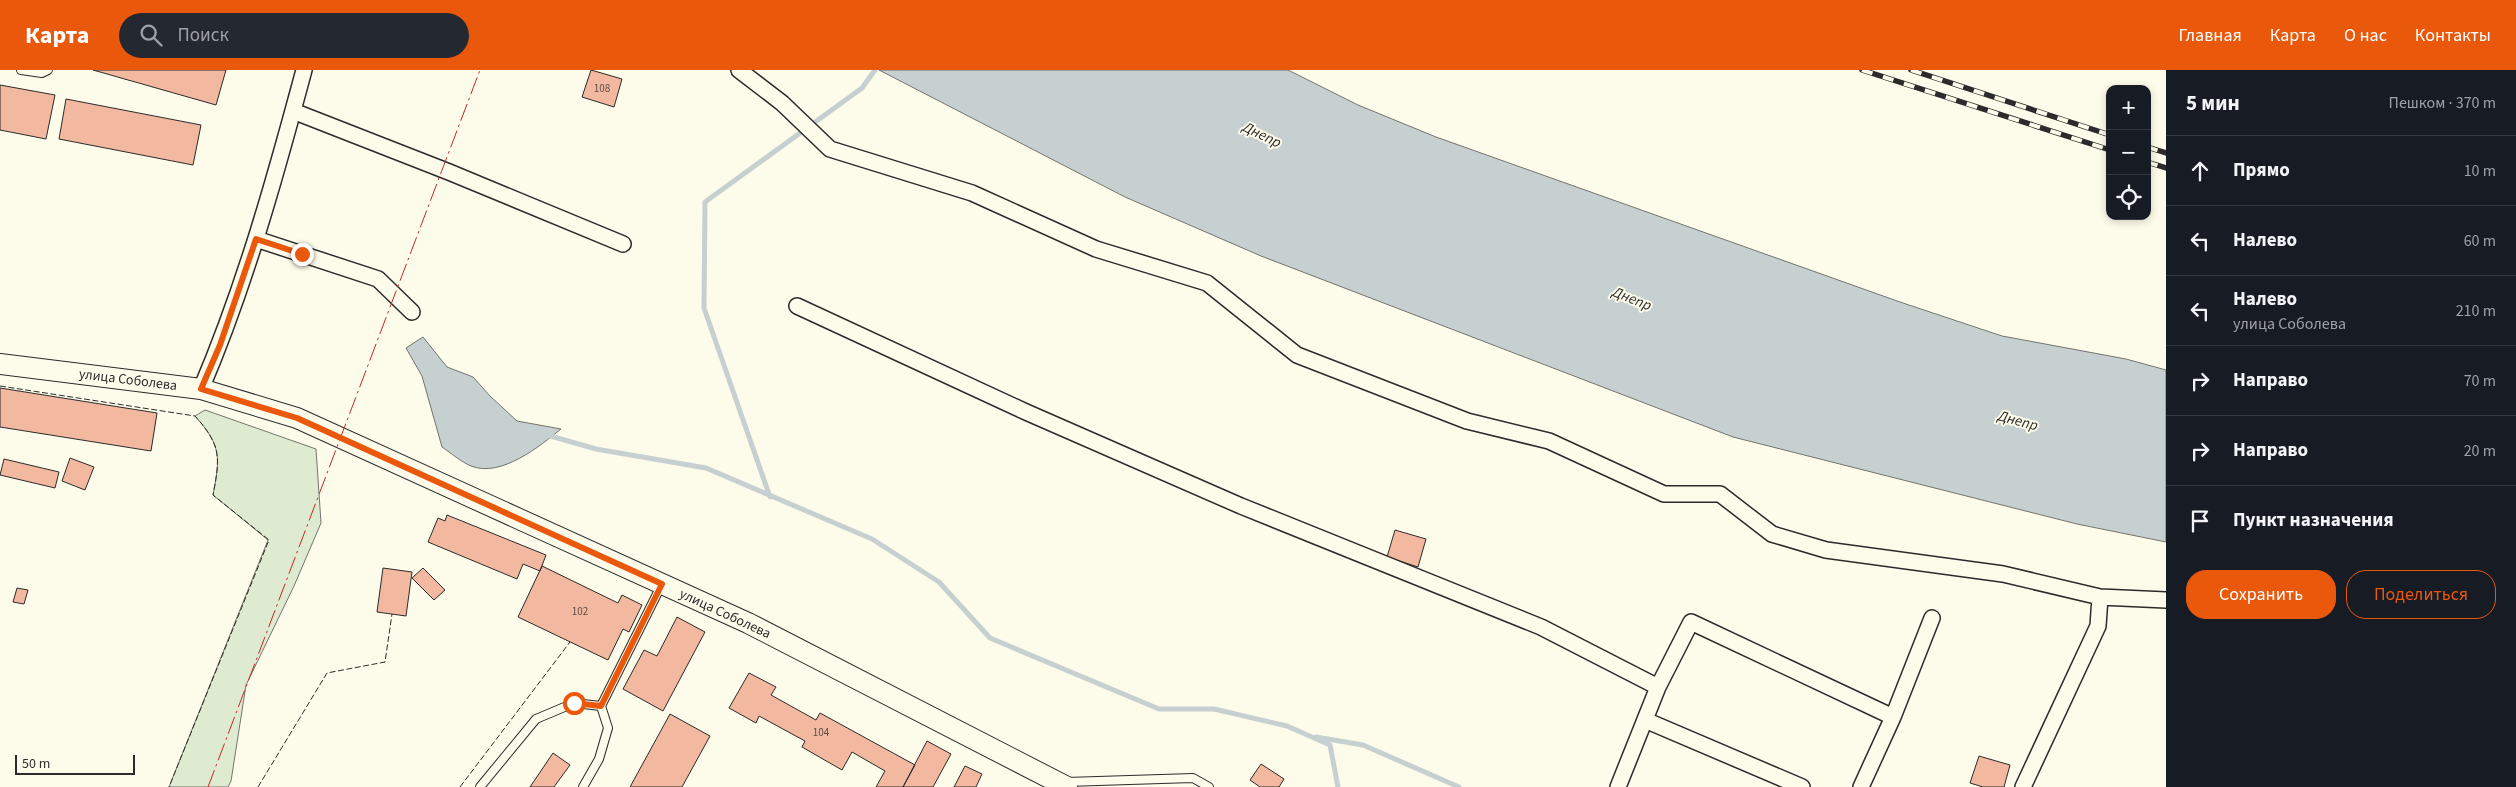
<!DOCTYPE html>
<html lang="ru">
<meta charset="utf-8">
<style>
:root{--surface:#171b24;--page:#242831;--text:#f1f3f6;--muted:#9ea1a6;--line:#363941;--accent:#ea580c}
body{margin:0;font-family:"Source Sans 3",sans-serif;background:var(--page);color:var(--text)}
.controls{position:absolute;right:15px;top:15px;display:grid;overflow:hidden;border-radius:10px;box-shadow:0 2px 8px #0003}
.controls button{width:45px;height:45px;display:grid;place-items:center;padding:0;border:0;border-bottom:1px solid var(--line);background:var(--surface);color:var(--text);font:25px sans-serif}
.scale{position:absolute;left:15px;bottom:12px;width:120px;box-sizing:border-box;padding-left:5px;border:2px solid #2b2b2b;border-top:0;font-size:14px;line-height:18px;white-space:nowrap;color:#2b2b2b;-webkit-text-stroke:4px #fdfbea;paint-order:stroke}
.stop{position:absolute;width:15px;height:15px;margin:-11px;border:4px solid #ea580c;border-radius:50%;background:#fff}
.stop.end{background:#ea580c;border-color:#fff;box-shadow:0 1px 5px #0008}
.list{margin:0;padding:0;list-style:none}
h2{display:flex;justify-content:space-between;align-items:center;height:65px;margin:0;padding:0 20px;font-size:21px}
h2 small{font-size:16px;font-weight:400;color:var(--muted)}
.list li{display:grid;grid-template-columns:32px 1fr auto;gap:15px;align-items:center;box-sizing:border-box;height:70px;padding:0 20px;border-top:1px solid var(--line)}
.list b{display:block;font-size:19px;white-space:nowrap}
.list p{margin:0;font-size:16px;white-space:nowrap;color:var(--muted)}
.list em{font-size:16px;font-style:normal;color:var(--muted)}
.actions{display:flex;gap:10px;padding:15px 20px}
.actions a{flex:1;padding:11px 0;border:1px solid var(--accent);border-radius:20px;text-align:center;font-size:18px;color:var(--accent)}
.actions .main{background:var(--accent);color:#fff}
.icon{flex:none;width:28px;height:28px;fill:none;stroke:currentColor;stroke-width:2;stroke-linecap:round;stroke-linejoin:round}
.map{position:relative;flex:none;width:2166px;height:717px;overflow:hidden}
header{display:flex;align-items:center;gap:30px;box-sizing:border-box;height:70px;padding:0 25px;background:var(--accent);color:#fff}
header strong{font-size:24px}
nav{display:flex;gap:28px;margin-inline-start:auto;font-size:18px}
.search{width:350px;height:45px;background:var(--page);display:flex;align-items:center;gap:12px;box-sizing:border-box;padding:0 18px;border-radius:28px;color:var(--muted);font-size:19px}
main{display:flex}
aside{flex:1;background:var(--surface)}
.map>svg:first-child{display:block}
.green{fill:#deebd1;stroke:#74746e}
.water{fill:#c7d0d0;stroke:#74746e}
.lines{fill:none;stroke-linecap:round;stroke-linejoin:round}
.stream{stroke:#c7d0d0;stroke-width:5}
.building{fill:#f2b8a0;stroke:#2b2b2b}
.lane-casing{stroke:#2b2b2b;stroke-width:10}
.street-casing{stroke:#2b2b2b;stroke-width:18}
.secondary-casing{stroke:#2b2b2b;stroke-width:22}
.lane{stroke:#fdfbea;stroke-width:8}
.street{stroke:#fdfbea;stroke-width:15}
.secondary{stroke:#fdfbea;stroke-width:20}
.rail-casing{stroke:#2b2b2b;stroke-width:5.5}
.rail{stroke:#fdfbea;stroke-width:4;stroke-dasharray:11;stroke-linecap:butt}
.fence{stroke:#2b2b2b;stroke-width:1;stroke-dasharray:6 2.5;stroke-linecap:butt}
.power{stroke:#c62828;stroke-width:1;stroke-dasharray:18 4 2.5 4;stroke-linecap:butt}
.route{stroke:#ea580c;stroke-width:6}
.labels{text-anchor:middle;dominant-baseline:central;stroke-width:4;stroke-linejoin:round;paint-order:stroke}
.number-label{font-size:11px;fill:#5d4e48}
.street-label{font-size:14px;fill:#2b2b2b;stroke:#fdfbea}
.water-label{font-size:15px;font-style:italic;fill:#2b2b2b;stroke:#fdfbea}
</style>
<header>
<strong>Карта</strong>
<div class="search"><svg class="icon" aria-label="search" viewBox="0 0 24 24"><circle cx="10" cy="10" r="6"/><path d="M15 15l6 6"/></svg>Поиск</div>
<nav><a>Главная</a><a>Карта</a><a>О нас</a><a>Контакты</a></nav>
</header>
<main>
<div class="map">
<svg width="2166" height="717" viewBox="0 0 2166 717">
<rect width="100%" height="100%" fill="#fdfbea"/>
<path class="green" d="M205 340 316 379 321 453 294 516 246 615 231 711 228 717H169L268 470 213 425C220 388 222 376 195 346Z"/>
<path class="water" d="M879 0H1288L1358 35 1436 67 1900 232 2002 266 2126 289 2166 300V472L2077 454 1733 367 1261 186 1125 127Z
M423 267 447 297 473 307 490 326 517 351 561 359C540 376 501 408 471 396 461 392 451 383 442 377L422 306 406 278Z"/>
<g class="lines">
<path class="stream" d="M547 365 596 379 706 398 872 469 939 512 990 568 1159 639H1214L1287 656 1330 675 1338 717
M770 427 704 238 705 132 862 18 875 0
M1316 667 1363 675 1459 717"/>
</g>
<path class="building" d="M93 0H226L216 35Z
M591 0 622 9 614 37 582 27Z
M0 15 55 25 46 69 0 60Z
M66 29 201 55 193 95 59 69Z
M0 318 157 343 151 381 0 357Z
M70 388 94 397 85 420 62 411Z
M4 389 59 402 55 418 0 405Z
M447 445 546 485 540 501 523 494 517 509 428 472 438 448 445 451Z
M1395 460 1426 469 1418 497 1387 487Z
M542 496 618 533 622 525 642 535 629 562 623 559 608 590 518 547Z
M383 498 412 502 406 546 377 542Z
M423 498 445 520 434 530 412 508Z
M17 518 28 520 24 534 13 532Z
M677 547 705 562 663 641 623 619 644 580 657 586Z
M749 603 776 617 771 625 816 650 820 643 915 695 903 717H876L885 701 852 682 842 700 802 677 805 671 759 646 756 653 729 638Z
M670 644 710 666 682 717H630Z
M927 671 951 684 933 717H903Z
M553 683 570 695 554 717H530Z
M1979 686 2010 695 2004 717H1983L1970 713Z
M1261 694 1284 709 1279 717H1260L1250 710Z
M965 696 982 704 976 717H954Z"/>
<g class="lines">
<g class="lane-casing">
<path id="lane" d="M21 0 42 3 48 0
M1066 712 1193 708 1209 717
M480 717 536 649 574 633 601 636 662 514
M583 717 599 689 608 658 601 636"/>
</g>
<g class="street-casing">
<path id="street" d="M739 0 782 33 830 79 972 123 1096 179 1207 213 1297 285 1467 351 1549 371 1664 424H1720L1772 464 1826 480 2003 504 2100 527 2098 556 2023 717
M293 41 449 102 623 174
M256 169 378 209 412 242
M797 236 1026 342 1241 436 1541 557 1658 617 1618 717
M201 319C245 216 275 108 304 0
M2100 527 2166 530
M1658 617 1691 552 1893 647 1861 717
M1893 647 1932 548
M1645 650 1802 717"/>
</g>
<g class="secondary-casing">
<path id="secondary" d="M0 294 201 319 297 348 748 553 1067 717"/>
</g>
<use href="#lane" class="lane"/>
<use href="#street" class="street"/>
<use href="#secondary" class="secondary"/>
<g class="rail-casing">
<path id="rail" d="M1862 0 2110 80
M1911 0 2110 65
M2147 77 2166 83
M2147 92 2166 98"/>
</g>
<use href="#rail" class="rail"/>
<path class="fence" d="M0 316 195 346C222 376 220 388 213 425L269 470 169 717
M258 717 327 603 385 592 392 544
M460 717 570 572"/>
<path class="power" d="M208 717 480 0"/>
</g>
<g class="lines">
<path class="route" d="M302 184 256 169 220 275 201 319 297 348 662 514 601 636 574 633"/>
</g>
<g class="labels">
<g class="number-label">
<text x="602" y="18">108</text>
<text x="580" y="541">102</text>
<text x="821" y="662">104</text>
</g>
<g class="street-label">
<text transform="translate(128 310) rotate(7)">улица Соболева</text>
<text transform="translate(725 544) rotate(25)">улица Соболева</text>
</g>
<g class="water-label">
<text transform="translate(1262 65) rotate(26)">Днепр</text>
<text transform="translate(1632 229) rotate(22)">Днепр</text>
<text transform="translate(2018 351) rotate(15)">Днепр</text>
</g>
</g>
</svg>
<div class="controls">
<button>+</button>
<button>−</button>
<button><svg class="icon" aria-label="locate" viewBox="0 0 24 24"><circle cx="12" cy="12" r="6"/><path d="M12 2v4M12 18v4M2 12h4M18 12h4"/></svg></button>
</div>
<div class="scale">50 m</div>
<div class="stop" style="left:574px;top:633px"></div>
<div class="stop end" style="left:302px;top:184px"></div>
</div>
<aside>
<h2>5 мин<small>Пешком · 370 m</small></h2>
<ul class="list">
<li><svg class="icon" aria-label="ahead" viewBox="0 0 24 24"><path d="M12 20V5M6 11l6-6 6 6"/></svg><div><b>Прямо</b></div><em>10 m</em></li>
<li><svg class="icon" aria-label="left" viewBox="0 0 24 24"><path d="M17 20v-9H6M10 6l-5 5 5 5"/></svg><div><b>Налево</b></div><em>60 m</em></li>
<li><svg class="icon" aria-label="left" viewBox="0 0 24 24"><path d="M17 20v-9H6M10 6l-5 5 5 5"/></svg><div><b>Налево</b><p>улица Соболева</p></div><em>210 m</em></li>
<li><svg class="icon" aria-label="right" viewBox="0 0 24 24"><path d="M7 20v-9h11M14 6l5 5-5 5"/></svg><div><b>Направо</b></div><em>70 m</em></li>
<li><svg class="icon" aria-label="right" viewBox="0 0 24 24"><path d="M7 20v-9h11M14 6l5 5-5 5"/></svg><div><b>Направо</b></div><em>20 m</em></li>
<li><svg class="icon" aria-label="arrive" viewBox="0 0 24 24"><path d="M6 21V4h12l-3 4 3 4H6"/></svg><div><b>Пункт назначения</b></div></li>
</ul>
<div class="actions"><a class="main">Сохранить</a><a>Поделиться</a></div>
</aside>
</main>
